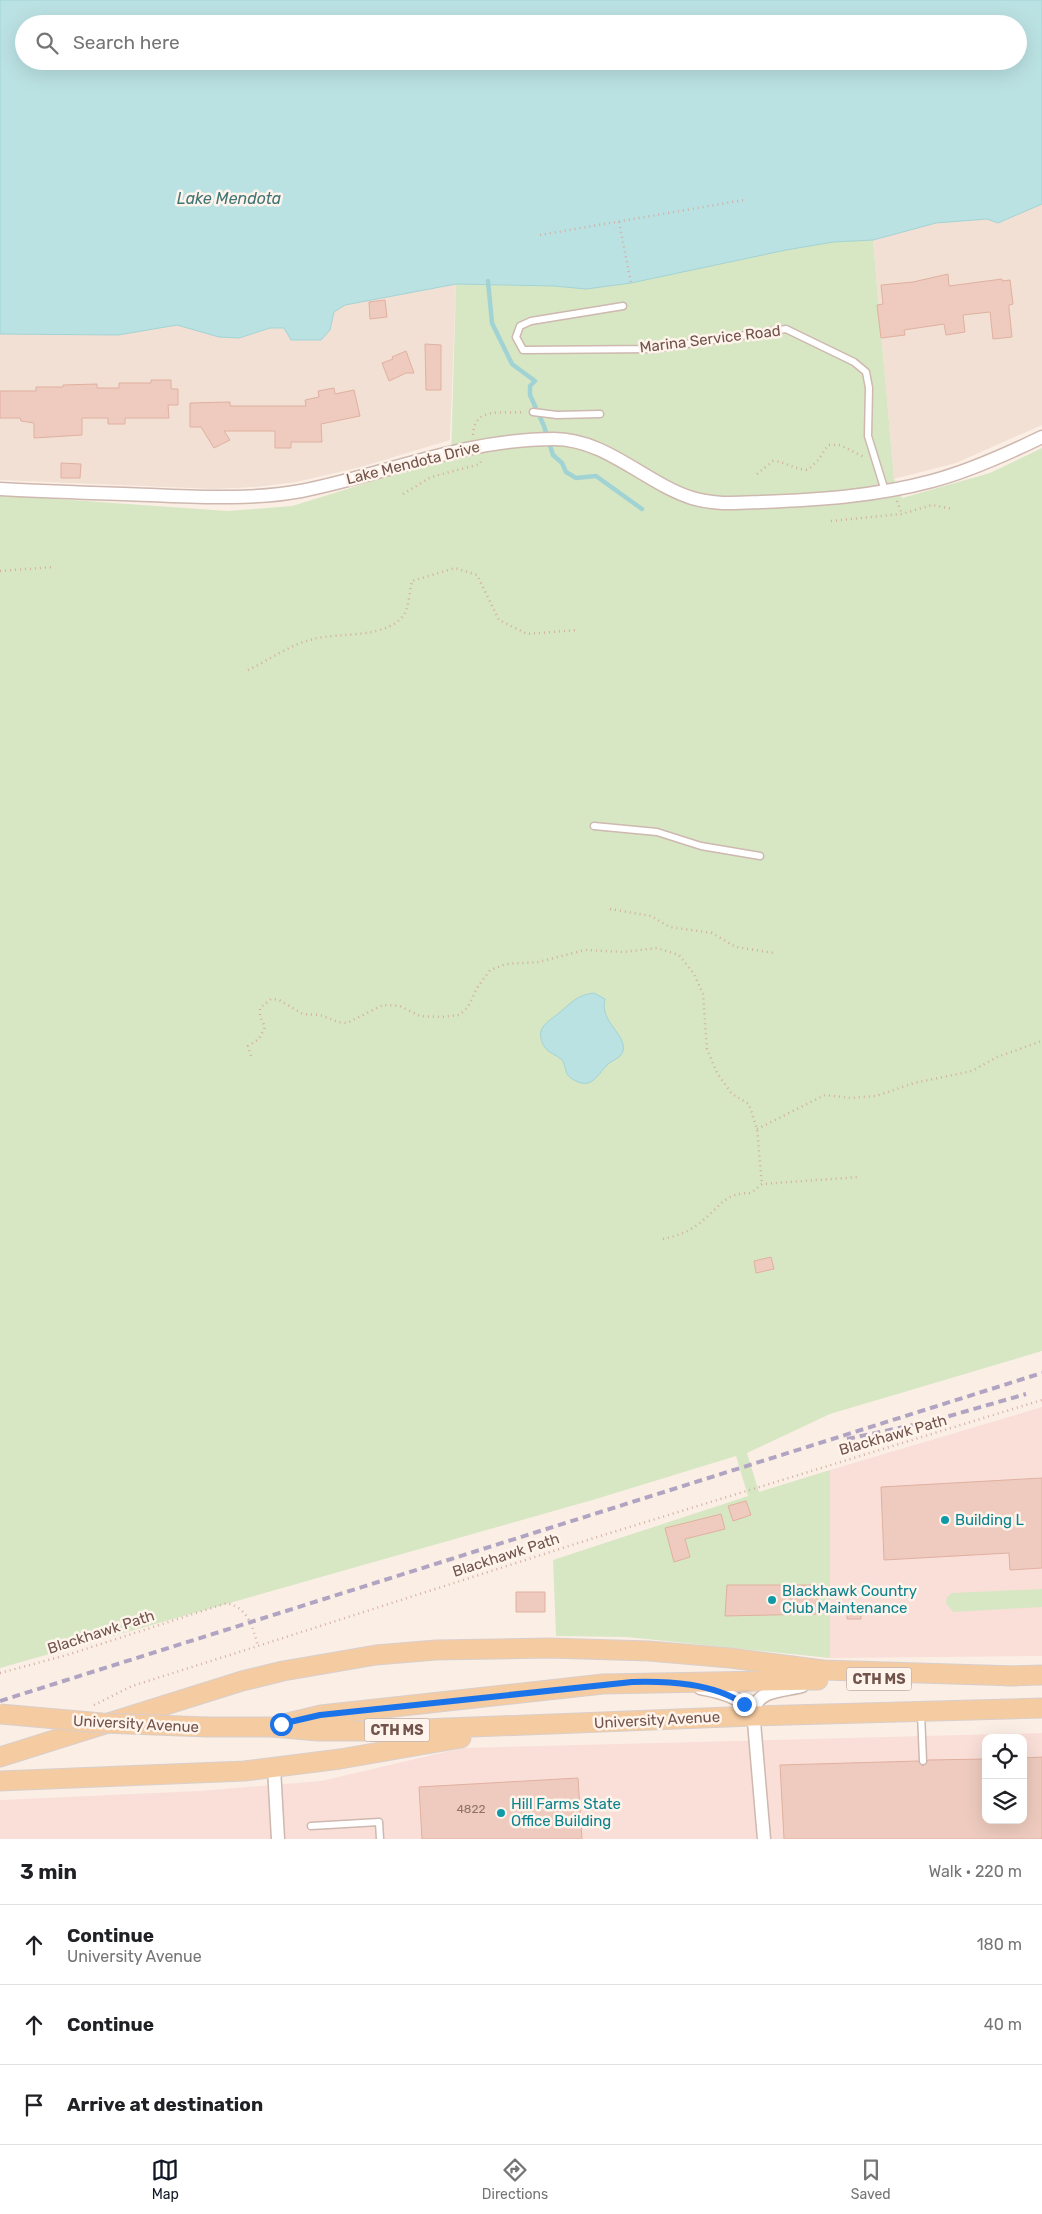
<!DOCTYPE html>
<meta charset="utf-8">
<style>
:root{--surface:#fff;--page:#f2f2f2;--text:#202124;--muted:#757577;--line:#e0e0e0;--accent:#111827}
body{margin:0;font-family:Rubik,sans-serif;background:var(--page);color:var(--text)}
.controls{position:absolute;right:15px;bottom:15px;display:grid;overflow:hidden;border-radius:10px;box-shadow:0 5px 20px #0002}
.controls button{width:45px;height:45px;display:grid;place-items:center;padding:0;border:0;border-bottom:1px solid var(--line);background:var(--surface);color:var(--text);font:25px sans-serif}
.stop{position:absolute;width:15px;height:15px;margin:-11px;border:4px solid #1a73e8;border-radius:50%;background:#fff}
.stop.end{background:#1a73e8;border-color:#fff;box-shadow:0 1px 5px #0008}
.list{margin:0;padding:0;list-style:none}
h2{display:flex;justify-content:space-between;align-items:center;height:65px;margin:0;padding:0 20px;font-size:21px}
h2 small{font-size:16px;font-weight:400;color:var(--muted)}
.list li{display:grid;grid-template-columns:32px 1fr auto;gap:15px;align-items:center;box-sizing:border-box;height:80px;padding:0 20px;border-top:1px solid var(--line)}
.list b{display:block;font-size:19px;white-space:nowrap}
.list p{margin:0;font-size:16px;white-space:nowrap;color:var(--muted)}
.list em{font-size:16px;font-style:normal;color:var(--muted)}
.icon{flex:none;width:28px;height:28px;fill:none;stroke:currentColor;stroke-width:2;stroke-linecap:round;stroke-linejoin:round}
.map{position:relative;flex:none;width:1042px;height:1839px;overflow:hidden}
.search{position:absolute;background:var(--surface);box-shadow:0 5px 20px #0002;left:15px;right:15px;top:15px;height:55px;display:flex;align-items:center;gap:12px;box-sizing:border-box;padding:0 18px;border-radius:28px;color:var(--muted);font-size:19px}
.sheet{height:305px;background:var(--surface)}
nav{display:flex;justify-content:space-around;align-items:center;box-sizing:border-box;height:70px;border-top:1px solid var(--line);background:var(--surface);font-size:14px;color:var(--muted)}
nav a{display:grid;justify-items:center;gap:2px}
nav .on{color:var(--accent)}
.map>svg:first-child{display:block}
.residential{fill:#f2e0d4}
.commercial{fill:#fadfd9;fill-rule:evenodd}
.green{fill:#d7e7c4}
.water{fill:#bbe2e3;stroke:#a2d3d4;fill-rule:evenodd}
.lines{fill:none;stroke-linecap:round;stroke-linejoin:round}
.stream{stroke:#a2d3d4;stroke-width:4.5}
.building{fill:#eecbbe;stroke:#e0b0a0}
.lane-casing{stroke:#ceb8af;stroke-width:9}
.street-casing{stroke:#ceb8af;stroke-width:15}
.primary-casing{stroke:#d8cfcd;stroke-width:21}
.path{stroke:#d3aea2;stroke-width:2.5;stroke-dasharray:1 4;stroke-linecap:butt}
.lane{stroke:#fff;stroke-width:6}
.street{stroke:#fff;stroke-width:12}
.primary{stroke:#f5cba1;stroke-width:19}
.rail{stroke:#b1a4c3;stroke-width:4;stroke-dasharray:8 5;stroke-linecap:butt}
.primary-bridge-casing{stroke:#d8cfcd;stroke-width:21;stroke-linecap:butt}
.primary-bridge{stroke:#f5cba1;stroke-width:19}
.route{stroke:#1a73e8;stroke-width:6}
.culture-dot{fill:#0f9aa8;stroke:#fef4eb;stroke-width:2}
.labels{text-anchor:middle;dominant-baseline:central;stroke-width:5;stroke-linejoin:round;paint-order:stroke}
.number-label{font-size:12px;fill:#917268}
.shield{fill:#fef4eb;stroke:#9c847c;stroke-width:1}
.shield-label{font-size:14px;font-weight:bold;fill:#72544c}
.street-label{font-size:15px;fill:#72544c;stroke:#fef4eb}
.culture-label{font-size:15px;fill:#0d838f;stroke:#fef4eb;text-anchor:start}
.water-label{font-size:16px;font-style:italic;fill:#417576;stroke:#fef4eb}
</style>
<div class="map">
<svg width="1042" height="1839" viewBox="0 0 1042 1839">
<rect width="100%" height="100%" fill="#fbefe5"/>
<path class="residential" d="M1042 204V425L956 463 894 479 873 240 936 223 987 219 998 223Z
M456 284 450 440 361 467 296 482 256 487 214 489 0 480V334L118 335 177 325 219 337 239 338 270 328 330 330 334 312 345 305Z"/>
<path class="commercial" d="M1042 1407V1656L830 1658V1470Z
M1042 1733V1839H0V1800L198 1791 321 1781 462 1748ZM986 1738H1023V1820H986Z"/>
<path class="green" d="M873 240 894 479 902 498 990 473 1042 448V1351L830 1414 747 1453 759 1492 830 1470V1658L627 1637 556 1636 553 1560 748 1496 736 1456 596 1499 0 1668V495L228 511 292 506 451 457 456 284 554 286 586 289 786 250 833 242Z
M1042 1589V1607L953 1612 946 1603 947 1597 952 1593Z"/>
<path class="water" d="M0 0H1042V204L998 223 987 219 936 223 873 240 833 242 786 250 631 283 586 289 554 286 456 284 345 305 334 312 330 330 321 340H291L284 328H270L239 338 219 337 177 325 118 335 0 334ZM24 24H1018V61H24Z
M594 993 605 999C599 1022 627 1034 623 1051 621 1059 611 1060 606 1066 598 1075 591 1089 576 1081 572 1079 570 1078 567 1074 565 1070 565 1063 562 1060 557 1055 548 1053 544 1046 534 1028 548 1022 559 1013 571 1003 577 995 594 993Z"/>
<g class="lines">
<path class="stream" d="M488 281 492 323 512 364 535 381 530 386V395L544 426 553 455 562 463 566 472 576 478 596 476 642 509"/>
</g>
<path class="building" d="M948 274 949 286 1002 279V281L1010 280 1013 304 1009 305V308L1012 337 993 339 990 312 963 315 965 332 946 335 944 324 904 330 905 335 881 338 877 305 883 304 881 285 913 282Z
M385 300 387 317 370 319 369 302Z
M425 344 441 345V390H426Z
M406 351 414 373H406L389 381 382 363 393 359 392 357Z
M151 380H171V389H178V405H168L169 418H125V424H108V418H82V435L34 438V423L21 421 20 418H0V391H36V387H63V385L97 384V388H119V383H151Z
M334 388 335 394 354 390 360 416 321 424 322 442H291V448H275V431H224L230 440 214 448 201 427H190V403L230 402V406H306L305 400 319 397 318 391Z
M61 463 81 464 80 478H61Z
M771 1257 774 1269 756 1273 754 1261Z
M1042 1478V1568L1010 1570 1009 1553 884 1560 881 1487Z
M746 1501 751 1515 733 1521 728 1506Z
M721 1514 725 1529 685 1539 690 1557 674 1562 665 1528Z
M727 1585H818V1614L725 1616Z
M516 1592H545V1612H516Z
M847 1604H861V1619H847Z
M1042 1757V1839H784L780 1765 918 1761 923 1766 928 1760 986 1759V1820H1023V1758Z
M578 1778 582 1839H422L419 1787Z"/>
<g class="lines">
<g class="lane-casing">
<path id="lane" d="M623 306 531 321 520 326 516 337 523 350 654 349 786 329 854 362 866 372 869 388 868 436 885 491
M533 412 557 415 600 414
M594 826 657 832 701 846 760 856
M921 1713 923 1761
M311 1826 379 1822 380 1839"/>
</g>
<g class="street-casing">
<path id="street" d="M0 489C50 492 101 493 151 495 201 497 252 500 301 491 387 474 465 439 554 439 606 439 645 483 692 498 715 505 737 503 761 502 819 500 876 496 932 481 970 471 1007 454 1042 437
M700 1688C718 1691 745 1697 753 1716
M274 1768 278 1839
M764 1839 753 1710C759 1689 784 1691 802 1686"/>
</g>
<g class="primary-casing">
<path id="primary" d="M1005 1676 1042 1675
M283 1724 321 1715 603 1684 818 1680
M207 1727H272L318 1731H372L753 1716 1042 1708
M0 1757 242 1681 283 1671 376 1655 436 1650 549 1648 649 1651 730 1658 823 1670 1016 1676
M0 1781 245 1771 340 1759 461 1738"/>
</g>
<path class="path" d="M619 222 631 283
M540 235 744 200
M473 435C474 406 502 414 523 412
M757 474 773 461C787 462 793 469 808 470L819 459 828 445H840L864 457
M403 494 431 477 480 464 482 459
M897 501 902 514
M831 521 902 514 932 505 953 509
M0 571 53 567
M248 670C269 660 291 644 314 639 338 632 392 640 406 611 409 602 410 590 412 581L455 568 477 575 499 620 527 634 577 630
M610 909 651 916 670 927 712 933 736 947 774 953
M251 1056 248 1046 259 1039 265 1027 260 1016V1008L271 999 279 1000 303 1014 320 1015 338 1022 347 1023 383 1005 400 1006 420 1016 441 1017 459 1015 468 1007 477 988 490 970 506 964 538 962 585 950 623 952 657 948 679 955 694 974 703 994 707 1049 717 1073 732 1094 749 1104 757 1129 762 1184
M757 1129 825 1095 850 1098 876 1096 914 1083 972 1071 997 1057 1042 1041
M663 1239C677 1236 691 1231 702 1221 721 1206 724 1193 751 1193L762 1184 859 1177
M0 1673 67 1655 227 1603C249 1609 252 1626 258 1646
M94 1705 132 1686 258 1646 597 1537 1042 1400"/>
<use href="#lane" class="lane"/>
<use href="#street" class="street"/>
<use href="#primary" class="primary"/>
<path class="rail" d="M847 1439 932 1421 1026 1394
M0 1701 1042 1373"/>
<g class="primary-bridge-casing">
<path id="primary-bridge" d="M0 1714 102 1723 207 1727"/>
</g>
<use href="#primary-bridge" class="primary-bridge"/>
</g>
<g class="lines">
<path class="route" d="M281 1724 320 1715 632 1682C669 1681 713 1683 744 1704"/>
</g>
<g class="culture-dot">
<circle cx="945" cy="1520" r="5"/>
<circle cx="772" cy="1600" r="5"/>
<circle cx="501" cy="1813" r="5"/>
</g>
<g class="labels">
<g class="number-label">
<text x="471" y="1809">4822</text>
</g>
<g class="shield">
<rect x="846.5" y="1667.5" width="65" height="23" rx="4"/>
<rect x="364.5" y="1718.5" width="65" height="23" rx="4"/>
</g>
<g class="shield-label">
<text x="879" y="1679">CTH MS</text>
<text x="397" y="1730">CTH MS</text>
</g>
<g class="street-label">
<text transform="translate(710 339) rotate(-7)">Marina Service Road</text>
<text transform="translate(413 463) rotate(-14)">Lake Mendota Drive</text>
<text transform="translate(893 1435) rotate(-16)">Blackhawk Path</text>
<text transform="translate(506 1555) rotate(-18)">Blackhawk Path</text>
<text transform="translate(101 1632) rotate(-18)">Blackhawk Path</text>
<text transform="translate(657 1720) rotate(-3)">University Avenue</text>
<text transform="translate(136 1724) rotate(3)">University Avenue</text>
</g>
<g class="culture-label">
<text x="955" y="1520">Building L</text>
<text x="782" y="1591">Blackhawk Country<tspan x="782" dy="17">Club Maintenance</tspan></text>
<text x="511" y="1804">Hill Farms State<tspan x="511" dy="17">Office Building</tspan></text>
</g>
<g class="water-label">
<text x="229" y="198">Lake Mendota</text>
</g>
</g>
</svg>
<div class="controls">
<button><svg class="icon" aria-label="locate" viewBox="0 0 24 24"><circle cx="12" cy="12" r="6"/><path d="M12 2v4M12 18v4M2 12h4M18 12h4"/></svg></button>
<button><svg class="icon" aria-label="layers" viewBox="0 0 24 24"><path d="M12 4l9 5-9 5-9-5zM3 14l9 5 9-5"/></svg></button>
</div>
<div class="stop" style="left:281px;top:1724px"></div>
<div class="stop end" style="left:744px;top:1704px"></div>
<div class="search"><svg class="icon" aria-label="search" viewBox="0 0 24 24"><circle cx="10" cy="10" r="6"/><path d="M15 15l6 6"/></svg>Search here</div>
</div>
<section class="sheet">
<h2>3 min<small>Walk · 220 m</small></h2>
<ul class="list">
<li><svg class="icon" aria-label="ahead" viewBox="0 0 24 24"><path d="M12 20V5M6 11l6-6 6 6"/></svg><div><b>Continue</b><p>University Avenue</p></div><em>180 m</em></li>
<li><svg class="icon" aria-label="ahead" viewBox="0 0 24 24"><path d="M12 20V5M6 11l6-6 6 6"/></svg><div><b>Continue</b></div><em>40 m</em></li>
<li><svg class="icon" aria-label="arrive" viewBox="0 0 24 24"><path d="M6 21V4h12l-3 4 3 4H6"/></svg><div><b>Arrive at destination</b></div></li>
</ul>
</section>
<nav>
<a class="on"><svg class="icon" aria-label="map" viewBox="0 0 24 24"><path d="M3 6l6-2 6 2 6-2v14l-6 2-6-2-6 2zM9 4v14M15 6v14"/></svg>Map</a>
<a><svg class="icon" aria-label="directions" viewBox="0 0 24 24"><path d="M12 3l9 9-9 9-9-9zM9 14v-3h6M13 9l2 2-2 2"/></svg>Directions</a>
<a><svg class="icon" aria-label="saved" viewBox="0 0 24 24"><path d="M7 4h10v16l-5-4-5 4z"/></svg>Saved</a>
</nav>
